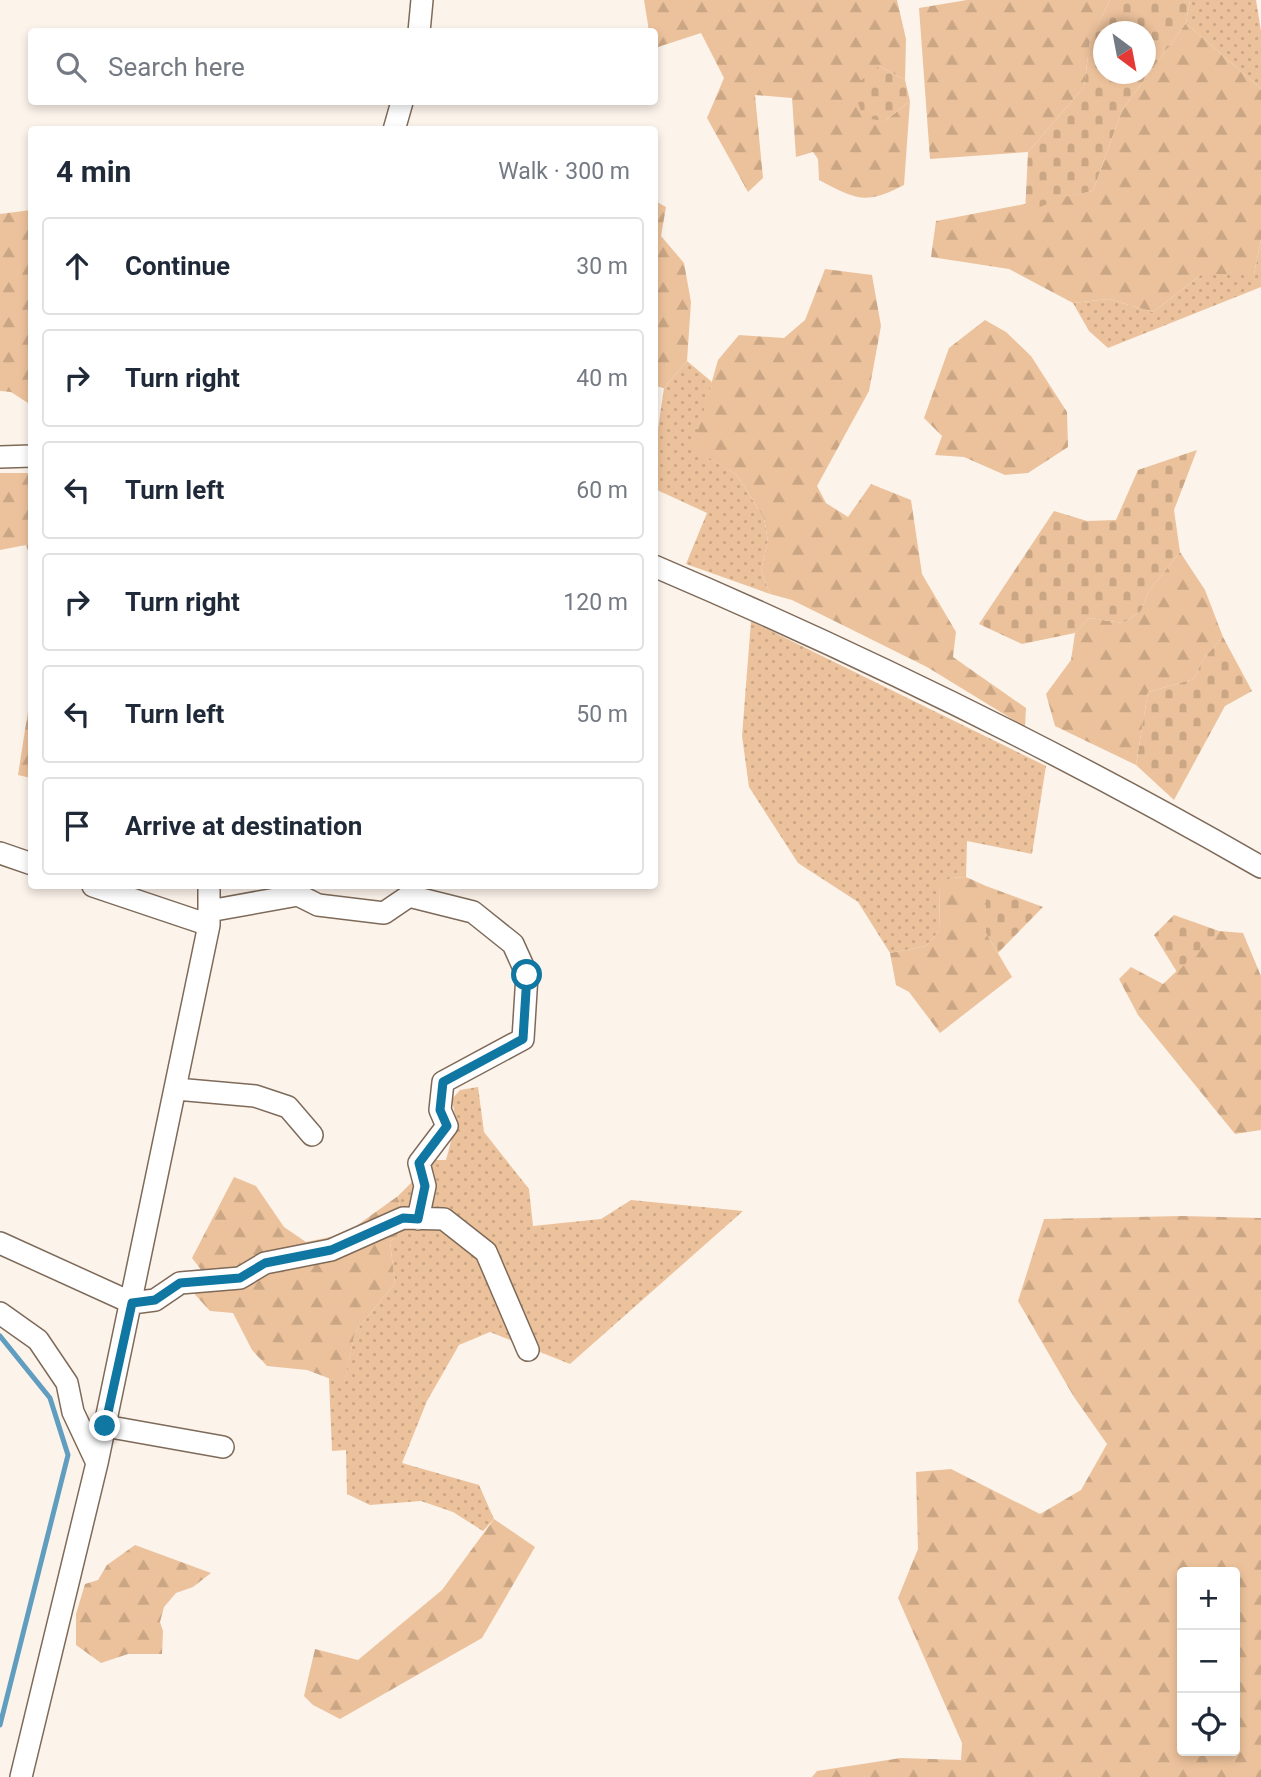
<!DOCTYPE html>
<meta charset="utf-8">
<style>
:root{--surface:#fff;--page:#f6f6f7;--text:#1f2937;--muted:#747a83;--line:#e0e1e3}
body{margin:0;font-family:Roboto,sans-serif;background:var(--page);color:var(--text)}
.controls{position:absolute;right:21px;bottom:21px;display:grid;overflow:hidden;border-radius:7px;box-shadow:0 4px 10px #0003}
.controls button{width:63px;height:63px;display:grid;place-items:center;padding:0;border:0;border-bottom:2px solid var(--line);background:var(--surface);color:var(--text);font:35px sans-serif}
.compass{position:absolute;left:1093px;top:21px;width:63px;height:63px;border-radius:50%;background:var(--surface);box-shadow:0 4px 10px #0003;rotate:148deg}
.stop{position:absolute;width:21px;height:21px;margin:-16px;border:5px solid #1076a2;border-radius:50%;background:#fff}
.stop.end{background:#1076a2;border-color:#fff;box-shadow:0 2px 7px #0008}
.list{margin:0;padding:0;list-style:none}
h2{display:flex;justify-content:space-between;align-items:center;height:91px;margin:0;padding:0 28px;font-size:30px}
h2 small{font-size:23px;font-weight:400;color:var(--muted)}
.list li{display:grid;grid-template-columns:46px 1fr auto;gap:21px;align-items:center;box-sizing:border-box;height:98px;margin:0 14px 14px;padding:0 14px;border:2px solid var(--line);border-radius:7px}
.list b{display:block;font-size:26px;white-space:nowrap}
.list em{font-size:23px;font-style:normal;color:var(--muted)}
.icon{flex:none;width:38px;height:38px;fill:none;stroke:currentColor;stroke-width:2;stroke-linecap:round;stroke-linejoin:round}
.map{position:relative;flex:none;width:1261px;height:1777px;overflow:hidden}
.search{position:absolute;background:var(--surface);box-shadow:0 4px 10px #0003;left:28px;top:28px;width:630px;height:77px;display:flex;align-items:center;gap:18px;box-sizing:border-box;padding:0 24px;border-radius:7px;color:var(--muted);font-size:26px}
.panel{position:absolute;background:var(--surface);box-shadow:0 4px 10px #0003;left:28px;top:126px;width:630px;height:763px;border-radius:7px}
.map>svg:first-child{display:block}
.grass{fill:url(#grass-dots)}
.forest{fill:url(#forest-firs);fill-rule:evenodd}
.cemetery{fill:url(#cemetery-stones);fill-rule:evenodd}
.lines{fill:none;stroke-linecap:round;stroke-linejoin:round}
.stream{stroke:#619dbf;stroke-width:5}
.minor-casing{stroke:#7e6a59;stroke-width:24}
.minor{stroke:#fff;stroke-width:21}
.route{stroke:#1076a2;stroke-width:9}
</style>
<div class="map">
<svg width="1261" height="1777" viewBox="0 0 1261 1777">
<defs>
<pattern id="grass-dots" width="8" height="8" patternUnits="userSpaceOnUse" patternTransform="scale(1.75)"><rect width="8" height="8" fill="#ecc29c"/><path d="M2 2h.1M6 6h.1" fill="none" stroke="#caa685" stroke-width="1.8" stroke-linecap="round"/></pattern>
<pattern id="forest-firs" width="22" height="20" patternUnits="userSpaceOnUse" patternTransform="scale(1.75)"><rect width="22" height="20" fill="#ecc29c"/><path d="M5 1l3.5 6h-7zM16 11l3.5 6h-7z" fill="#caa685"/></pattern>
<pattern id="cemetery-stones" width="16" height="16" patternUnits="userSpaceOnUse" patternTransform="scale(1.75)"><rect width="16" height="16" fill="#ecc29c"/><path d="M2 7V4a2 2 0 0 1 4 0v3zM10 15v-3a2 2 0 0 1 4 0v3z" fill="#caa685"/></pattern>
</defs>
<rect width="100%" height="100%" fill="#fcf3eb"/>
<path class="grass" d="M1190 0H1256L1261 31V89L1186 23Z
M1261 240V287L1108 348 1089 331 1073 303 1109 299 1153 312 1202 274H1254Z
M687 361 712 382 694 448 737 475 764 518 768 541 761 570 770 594 686 564 707 513 655 489V449L664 388Z
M751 621 1046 766 1032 854 967 841 966 877 951 878 940 884 939 931 926 946 890 953 858 902 798 863 749 787 742 736Z
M478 1087 484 1132 529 1189 533 1226 601 1219 631 1200 743 1211 570 1364 490 1332 459 1345 427 1401 402 1463 479 1485 494 1519 483 1531 453 1512 421 1501 370 1505 347 1494 346 1450 332 1451 329 1378 344 1383 355 1332 395 1283 390 1242 404 1228 398 1196 434 1160H446L456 1122 452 1099 460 1090Z"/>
<path class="forest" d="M644 0H897L906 39 905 80 879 66 885 121 910 101 904 185C865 205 857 200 819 180L818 159 813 152 796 157 792 98 755 95 763 178 748 192 707 118 724 78 701 33 655 48 654 32 649 31Z
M967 0H1110L1090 41 1084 87 1028 152 930 159 919 8Z
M1186 23 1261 89V240L1254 274H1202L1153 312 1109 299 1073 303 1009 269 931 257 936 221 1093 191 1122 110Z
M655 201 666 207 661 236 684 263 691 302 687 361 664 388 655 386Z
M31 210H32L31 405 11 392 0 391V214Z
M825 269 872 275 881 326 869 391 817 486 826 503 848 517 871 484 911 500 922 574 956 632 953 657 1026 708 1025 727 927 667 792 600 770 594 761 570 768 541 764 518 737 475 693 448 718 360 739 335 784 338 805 320Z
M985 320 1006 332 1031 356 1067 412 1068 447 1028 473 1005 475 964 457 935 455 942 436 924 418 949 348Z
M0 473H31V559L26 545 0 550Z
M1180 552 1205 590 1223 637 1203 659 1194 679 1148 692 1136 765 1055 726 1046 694 1071 660 1075 633 1089 618 1123 623 1141 611 1149 591Z
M31 692V778L18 775Z
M966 877 986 886V933L1012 977 940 1033 909 992 896 985 890 953 926 946 939 931 940 883 951 878Z
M1219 931 1243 933 1261 976V1130L1235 1134 1138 1015 1119 979 1131 967 1163 984Z
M234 1177 256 1186 284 1227 306 1242 345 1234 398 1196 404 1228 390 1242 395 1283 355 1332 344 1384 307 1370 267 1366 252 1350 233 1313 210 1311 189 1288 202 1271 192 1258Z
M1182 1216 1261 1218V1777H812L817 1771 901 1758 961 1760 962 1743 898 1598 918 1549 916 1472 951 1469 1040 1514 1081 1490 1107 1444 1074 1397 1018 1301 1044 1219ZM1182 1572H1235V1751H1182Z
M494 1519 535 1547 482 1638 340 1719 313 1705 304 1696 315 1649 358 1660 442 1590Z
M135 1545 211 1573 193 1587 176 1593 164 1607 160 1622 163 1631 162 1654H128L101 1663 76 1645V1614L85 1584 98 1580 107 1565Z"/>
<path class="cemetery" d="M1110 0H1190L1186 23 1122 110 1093 191 1064 197 1025 213 1028 152 1084 87 1090 41ZM1104 32H1146V74H1104Z
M879 66 905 80 910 101 885 121 863 118 853 87Z
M1197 450 1174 510 1180 552 1149 591 1141 611 1123 623 1089 618 1075 633 1022 644 979 624 1054 511 1087 521 1116 520 1138 470Z
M1223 637 1252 691 1225 706 1174 800 1136 765 1148 692 1194 679 1203 659Z
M986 886 1043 907 998 953 986 933Z
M1174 915 1219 931 1177 972 1154 935Z"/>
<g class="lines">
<path class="stream" d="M0 1336 50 1398 68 1455 0 1725"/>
<g class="minor-casing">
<path id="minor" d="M419 32 422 0
M394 130 402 102
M0 457 32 456
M654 566C860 654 1068 756 1261 867
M0 853 32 864
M93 886 209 925
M209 911 298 895 318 905 384 913 409 896 473 912 513 944 527 975 523 1039 443 1082 440 1110 447 1126 419 1163 425 1186 418 1219
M176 1089 255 1096 288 1107 312 1135
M0 1243 132 1303 155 1300 180 1283 240 1278 265 1263 331 1250 403 1218 444 1219 486 1252 528 1350
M0 1313 38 1340 67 1383 73 1412 97 1463 21 1777
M105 1426 223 1447
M97 1463 209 925V886"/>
</g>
<use href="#minor" class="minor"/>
</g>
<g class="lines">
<path class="route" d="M105 1426 132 1303 155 1300 180 1283 240 1278 265 1263 331 1250 403 1218 418 1219 425 1186 419 1163 447 1126 440 1110 443 1082 523 1039 527 975"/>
</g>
</svg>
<div class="controls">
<button>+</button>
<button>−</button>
<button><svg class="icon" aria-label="locate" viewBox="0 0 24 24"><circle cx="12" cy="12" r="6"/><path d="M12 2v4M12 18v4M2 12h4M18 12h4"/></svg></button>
</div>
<svg class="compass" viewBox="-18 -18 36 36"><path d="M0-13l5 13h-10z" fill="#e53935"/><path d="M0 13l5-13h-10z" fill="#747a83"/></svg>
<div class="stop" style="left:527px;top:975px"></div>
<div class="stop end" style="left:105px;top:1426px"></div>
<div class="search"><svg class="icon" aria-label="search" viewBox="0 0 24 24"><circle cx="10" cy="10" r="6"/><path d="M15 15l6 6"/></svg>Search here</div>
<section class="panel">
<h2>4 min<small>Walk · 300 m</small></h2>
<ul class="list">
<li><svg class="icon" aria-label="ahead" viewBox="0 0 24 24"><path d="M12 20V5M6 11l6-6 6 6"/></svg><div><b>Continue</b></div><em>30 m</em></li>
<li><svg class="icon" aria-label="right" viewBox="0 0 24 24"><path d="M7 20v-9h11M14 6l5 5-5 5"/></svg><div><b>Turn right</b></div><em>40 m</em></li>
<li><svg class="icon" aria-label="left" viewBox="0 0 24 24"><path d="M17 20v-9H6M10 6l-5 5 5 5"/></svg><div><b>Turn left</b></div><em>60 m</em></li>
<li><svg class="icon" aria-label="right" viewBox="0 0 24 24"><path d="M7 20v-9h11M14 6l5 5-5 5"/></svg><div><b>Turn right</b></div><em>120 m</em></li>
<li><svg class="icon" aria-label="left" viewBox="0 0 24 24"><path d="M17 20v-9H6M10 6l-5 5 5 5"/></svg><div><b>Turn left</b></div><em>50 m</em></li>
<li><svg class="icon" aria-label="arrive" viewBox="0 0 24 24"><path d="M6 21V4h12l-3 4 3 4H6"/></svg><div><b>Arrive at destination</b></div></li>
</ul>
</section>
</div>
